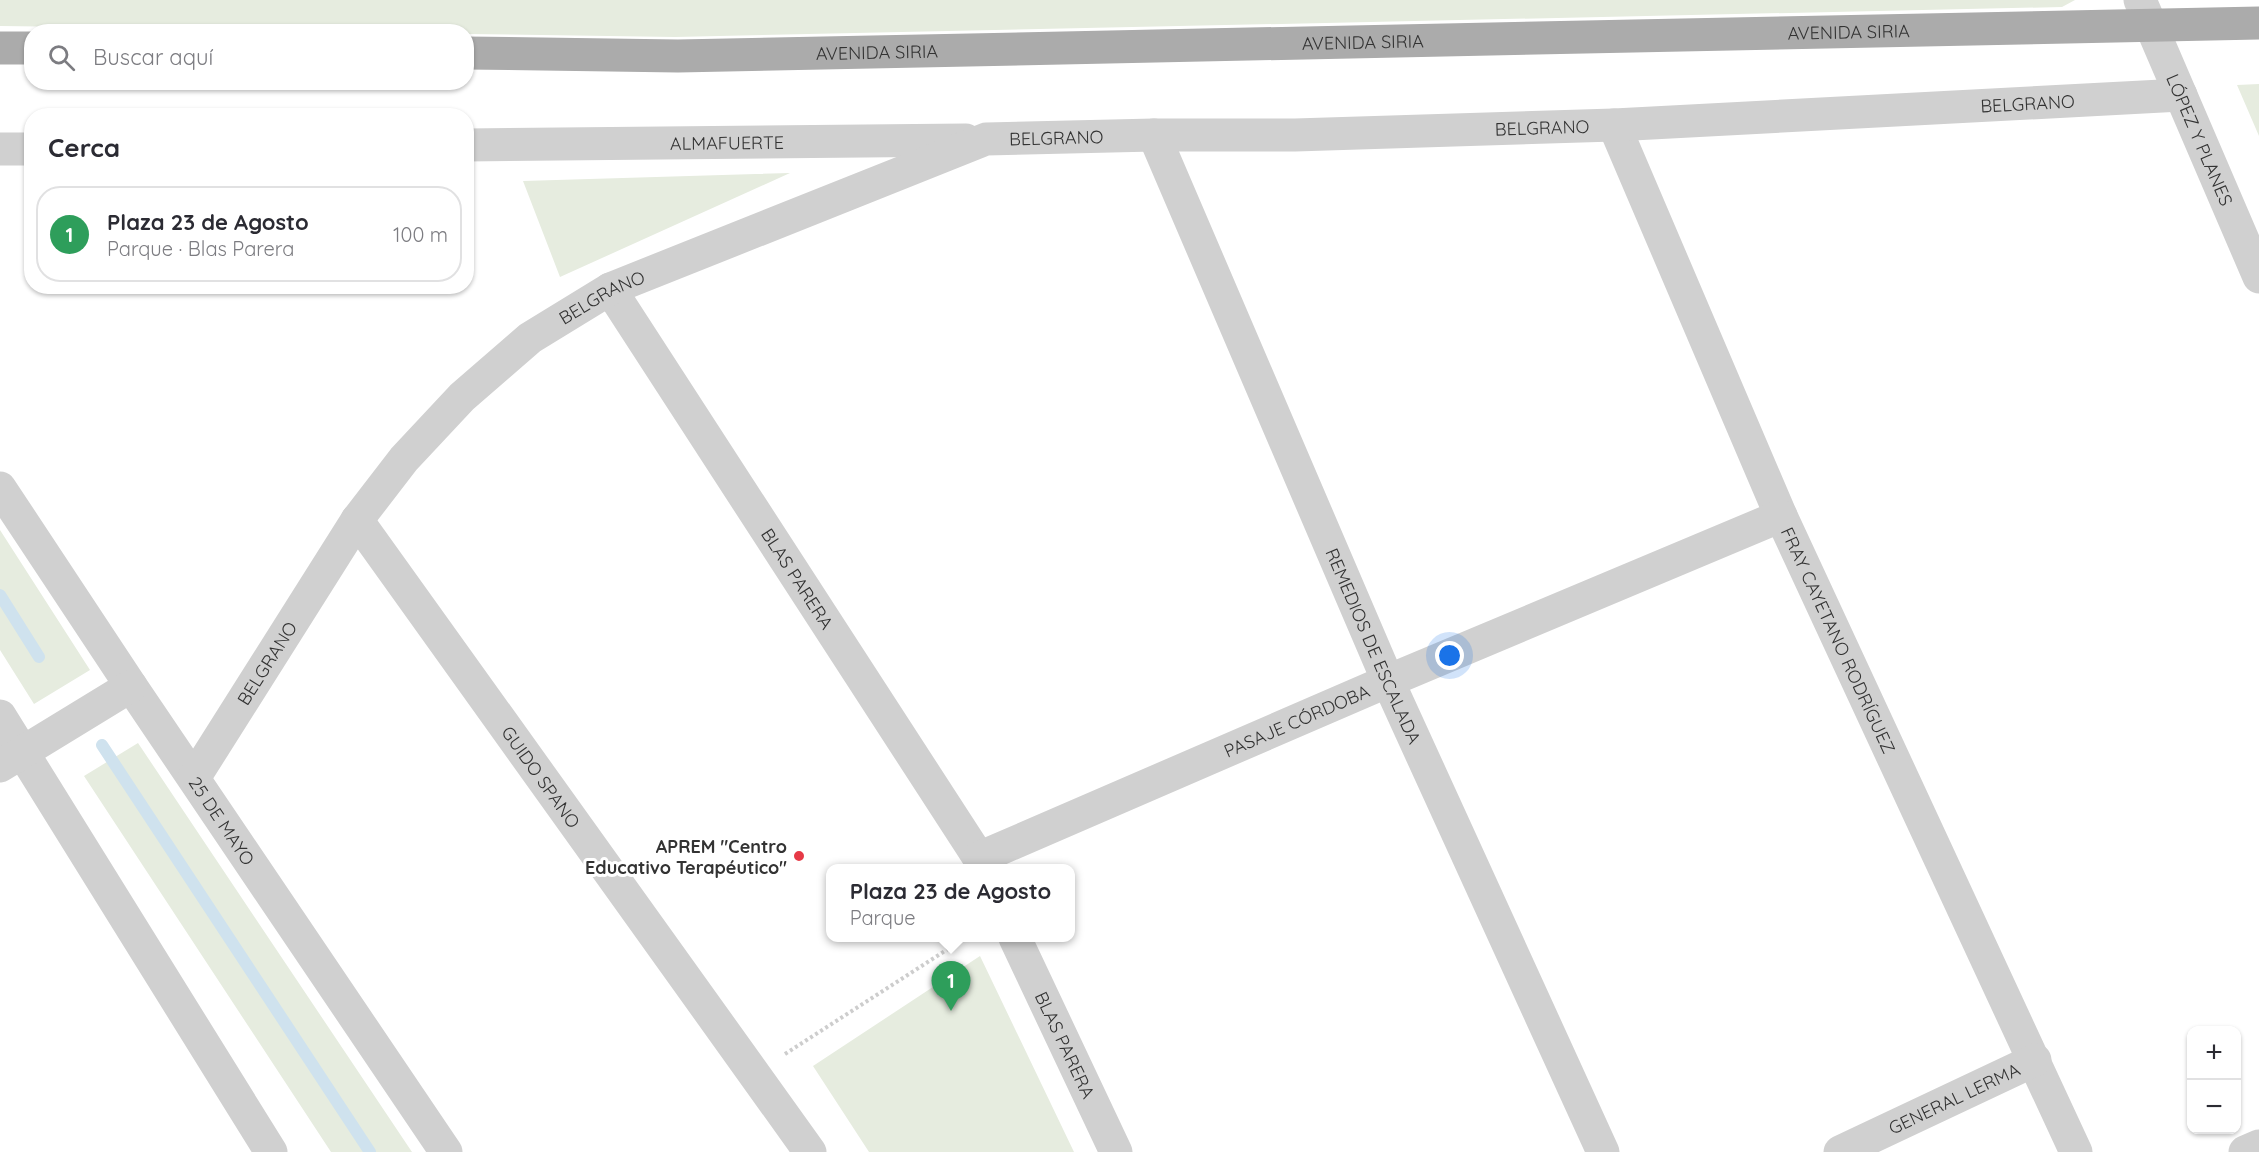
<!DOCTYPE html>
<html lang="es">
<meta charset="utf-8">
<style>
:root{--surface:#fff;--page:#f2f2f3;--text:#2b2b33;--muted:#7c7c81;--line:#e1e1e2;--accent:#0f766e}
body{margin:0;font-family:Quicksand,sans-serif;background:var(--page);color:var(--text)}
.controls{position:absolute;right:18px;bottom:18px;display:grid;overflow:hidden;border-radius:12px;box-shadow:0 2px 4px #0004}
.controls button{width:54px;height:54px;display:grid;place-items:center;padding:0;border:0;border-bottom:2px solid var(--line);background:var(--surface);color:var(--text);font:30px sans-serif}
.you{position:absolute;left:1450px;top:656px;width:21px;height:21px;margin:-15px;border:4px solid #fff;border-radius:50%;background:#1a73e8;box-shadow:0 0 0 9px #1a73e833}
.badge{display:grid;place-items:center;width:39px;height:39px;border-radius:50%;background:var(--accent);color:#fff;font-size:20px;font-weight:700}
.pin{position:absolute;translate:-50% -50px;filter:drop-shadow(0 2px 3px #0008)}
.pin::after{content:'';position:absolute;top:32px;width:21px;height:18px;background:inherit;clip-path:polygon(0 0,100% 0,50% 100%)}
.popup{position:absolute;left:826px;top:864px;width:249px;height:78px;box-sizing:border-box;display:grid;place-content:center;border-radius:12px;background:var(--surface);filter:drop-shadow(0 2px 4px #0005);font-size:20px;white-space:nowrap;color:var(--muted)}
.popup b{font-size:22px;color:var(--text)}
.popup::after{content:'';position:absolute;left:50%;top:100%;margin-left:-12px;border:12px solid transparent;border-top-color:var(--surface)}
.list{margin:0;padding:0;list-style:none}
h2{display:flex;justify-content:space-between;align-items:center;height:78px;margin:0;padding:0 24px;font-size:26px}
h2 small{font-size:20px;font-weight:400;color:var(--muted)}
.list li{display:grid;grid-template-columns:39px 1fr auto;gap:18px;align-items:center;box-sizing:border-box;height:96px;margin:0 12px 12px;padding:0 12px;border:2px solid var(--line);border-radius:24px}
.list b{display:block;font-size:22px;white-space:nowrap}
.list p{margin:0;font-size:20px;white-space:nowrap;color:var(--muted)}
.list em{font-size:20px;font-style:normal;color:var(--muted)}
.icon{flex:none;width:33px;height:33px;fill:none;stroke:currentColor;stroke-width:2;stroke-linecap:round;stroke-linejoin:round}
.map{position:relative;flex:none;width:2259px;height:1152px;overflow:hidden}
.search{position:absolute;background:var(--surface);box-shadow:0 2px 4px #0004;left:24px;top:24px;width:450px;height:66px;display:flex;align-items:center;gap:15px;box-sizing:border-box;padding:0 21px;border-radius:24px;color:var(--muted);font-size:22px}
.panel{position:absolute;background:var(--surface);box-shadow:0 2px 4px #0004;left:24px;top:108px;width:450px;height:186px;border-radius:24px}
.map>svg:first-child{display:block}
.green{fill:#e6ecdf}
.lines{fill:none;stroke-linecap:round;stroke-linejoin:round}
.stream{stroke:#cfe2ee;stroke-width:12}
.path{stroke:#cdcdcd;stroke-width:4;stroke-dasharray:3 3;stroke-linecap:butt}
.minor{stroke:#d0d0d0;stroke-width:33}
.major{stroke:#ababab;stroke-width:33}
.poi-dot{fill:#e63946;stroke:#fff;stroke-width:2}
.labels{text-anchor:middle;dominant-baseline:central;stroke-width:6;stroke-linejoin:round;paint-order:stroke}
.street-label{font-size:18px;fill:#333;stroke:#fff}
.poi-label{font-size:18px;font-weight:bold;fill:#333;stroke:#fff;text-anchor:end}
</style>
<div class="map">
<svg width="2259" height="1152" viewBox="0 0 2259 1152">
<rect width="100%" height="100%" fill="#fff"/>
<path class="green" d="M0 0H2075L2062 7 675 37 467 34 466 32 0 26Z
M2259 84V136L2237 85Z
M790 173 560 277 523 181Z
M0 530 90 670 34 704 0 650Z
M138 743 412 1152H331L84 776Z
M980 956 1074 1152H869L813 1066Z"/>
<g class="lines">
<path class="stream" d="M0 595 39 657
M102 745 370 1152"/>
<path class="path" d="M785 1054 965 938"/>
<g class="minor">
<path id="s1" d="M2140 0 2259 277"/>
<path id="s2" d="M1614 125 1781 516 2076 1152"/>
<path id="s3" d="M1154 135 1388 681 1603 1152"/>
<path id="s4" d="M466 145 966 140"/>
<path d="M0 149H32"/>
<path id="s5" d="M610 289 979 858 984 868"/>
<path id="s6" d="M0 488 131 686 446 1152"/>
<path id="s7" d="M357 520 810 1152"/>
<path d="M0 716 271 1152"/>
<path d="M0 766 131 686"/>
<path id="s8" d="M194 778 357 520 404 459 462 397 530 338 610 289 986 139 1154 135H1295L1614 125 2181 95"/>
<path id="s9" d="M979 858 1388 681 1781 516"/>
<path id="s10" d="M1015 938 1116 1152"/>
<path id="s11" d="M1840 1152 2035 1060"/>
<path d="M2245 1152 2259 1146"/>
</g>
<g class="major">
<path d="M0 48H32"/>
<path id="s12" d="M466 53 678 56 2259 23"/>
</g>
</g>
<circle class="poi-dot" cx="799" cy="856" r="6"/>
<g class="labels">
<g class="street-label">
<text stroke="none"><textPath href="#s12" startOffset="1383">AVENIDA SIRIA</textPath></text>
<text stroke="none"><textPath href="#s12" startOffset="897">AVENIDA SIRIA</textPath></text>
<text stroke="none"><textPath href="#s12" startOffset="411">AVENIDA SIRIA</textPath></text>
<text stroke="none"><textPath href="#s8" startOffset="2098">BELGRANO</textPath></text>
<text stroke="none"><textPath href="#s8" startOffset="1612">BELGRANO</textPath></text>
<text stroke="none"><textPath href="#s8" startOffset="1126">BELGRANO</textPath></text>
<text stroke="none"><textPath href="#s1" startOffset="152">LÓPEZ Y PLANES</textPath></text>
<text stroke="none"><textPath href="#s4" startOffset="261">ALMAFUERTE</textPath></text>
<text stroke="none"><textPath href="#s8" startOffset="640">BELGRANO</textPath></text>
<text stroke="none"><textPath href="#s5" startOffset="345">BLAS PARERA</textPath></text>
<text stroke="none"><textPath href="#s2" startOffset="562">FRAY CAYETANO RODRÍGUEZ</textPath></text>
<text stroke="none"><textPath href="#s3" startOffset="556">REMEDIOS DE ESCALADA</textPath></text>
<text stroke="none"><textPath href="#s8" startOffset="136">BELGRANO</textPath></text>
<text stroke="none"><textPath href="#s9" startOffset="346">PASAJE CÓRDOBA</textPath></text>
<text stroke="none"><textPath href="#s7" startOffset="316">GUIDO SPANO</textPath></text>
<text stroke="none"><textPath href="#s6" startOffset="400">25 DE MAYO</textPath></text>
<text stroke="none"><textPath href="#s10" startOffset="118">BLAS PARERA</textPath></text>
<text stroke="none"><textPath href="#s11" startOffset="126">GENERAL LERMA</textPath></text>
</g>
<g class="poi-label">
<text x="787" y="846">APREM "Centro<tspan x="787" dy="21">Educativo Terapéutico"</tspan></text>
</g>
</g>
</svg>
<div class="controls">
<button>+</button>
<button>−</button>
</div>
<div class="you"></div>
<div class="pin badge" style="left:951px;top:1011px;background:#2e9e5b">1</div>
<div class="popup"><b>Plaza 23 de Agosto</b>Parque</div>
<div class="search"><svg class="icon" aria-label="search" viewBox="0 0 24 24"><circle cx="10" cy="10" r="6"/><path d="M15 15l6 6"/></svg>Buscar aquí</div>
<section class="panel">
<h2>Cerca<small></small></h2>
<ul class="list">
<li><span class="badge" style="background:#2e9e5b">1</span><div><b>Plaza 23 de Agosto</b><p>Parque · Blas Parera</p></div><em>100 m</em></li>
</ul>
</section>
</div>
